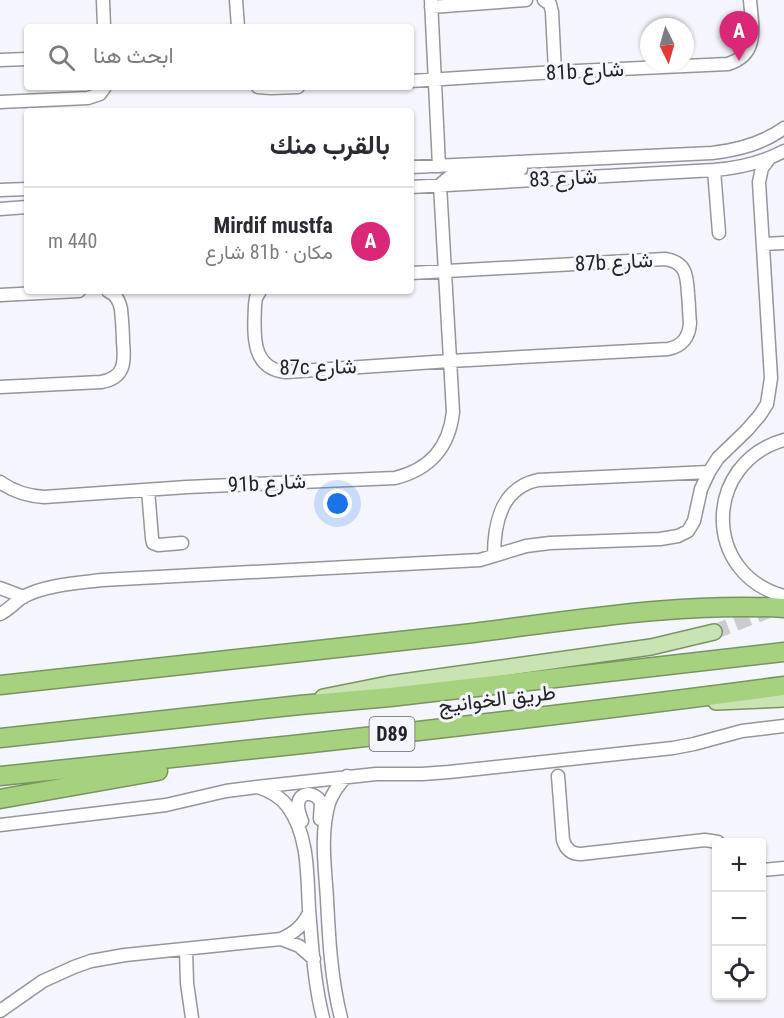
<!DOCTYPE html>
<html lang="ar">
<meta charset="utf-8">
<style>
:root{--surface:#fff;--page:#f7f7f7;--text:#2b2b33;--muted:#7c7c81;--line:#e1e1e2;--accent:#db2777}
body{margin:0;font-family:"Roboto Condensed",Vazirmatn,sans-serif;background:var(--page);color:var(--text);direction:rtl}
.controls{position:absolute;right:18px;bottom:18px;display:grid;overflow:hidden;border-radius:6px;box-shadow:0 2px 4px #0004}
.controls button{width:54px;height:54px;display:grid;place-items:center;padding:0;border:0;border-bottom:2px solid var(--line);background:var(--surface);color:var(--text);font:30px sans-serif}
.compass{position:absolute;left:640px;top:18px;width:54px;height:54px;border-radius:50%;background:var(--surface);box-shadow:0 2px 4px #0004;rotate:175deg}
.you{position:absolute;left:338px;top:504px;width:21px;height:21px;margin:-15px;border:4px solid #fff;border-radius:50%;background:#1a73e8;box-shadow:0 0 0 9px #1a73e833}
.badge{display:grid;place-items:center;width:39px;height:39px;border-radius:50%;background:var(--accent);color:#fff;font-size:20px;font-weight:700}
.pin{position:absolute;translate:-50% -50px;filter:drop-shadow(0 2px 3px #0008)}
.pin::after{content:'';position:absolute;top:32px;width:21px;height:18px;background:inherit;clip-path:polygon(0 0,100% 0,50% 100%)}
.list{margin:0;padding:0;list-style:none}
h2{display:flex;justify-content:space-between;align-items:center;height:78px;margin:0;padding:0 24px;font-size:26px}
h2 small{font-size:20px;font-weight:400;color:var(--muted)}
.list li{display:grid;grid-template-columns:39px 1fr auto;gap:18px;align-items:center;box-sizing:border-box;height:108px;padding:0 24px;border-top:2px solid var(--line)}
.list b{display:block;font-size:22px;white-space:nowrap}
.list p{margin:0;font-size:20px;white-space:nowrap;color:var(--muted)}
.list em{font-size:20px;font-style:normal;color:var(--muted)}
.icon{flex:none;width:33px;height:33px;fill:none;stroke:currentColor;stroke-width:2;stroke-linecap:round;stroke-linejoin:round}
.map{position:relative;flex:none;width:784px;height:1018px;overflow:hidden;direction:ltr}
.search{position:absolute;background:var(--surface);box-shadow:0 2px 4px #0004;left:24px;top:24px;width:390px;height:66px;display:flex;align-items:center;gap:15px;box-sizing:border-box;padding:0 21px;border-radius:6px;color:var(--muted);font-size:22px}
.panel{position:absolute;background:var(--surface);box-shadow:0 2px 4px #0004;left:24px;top:108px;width:390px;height:186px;border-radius:6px;direction:rtl}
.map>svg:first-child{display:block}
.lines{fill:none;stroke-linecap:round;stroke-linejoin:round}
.major-tunnel{stroke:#cbccd2;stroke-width:15;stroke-dasharray:15 8;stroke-linecap:butt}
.minor-casing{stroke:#95969c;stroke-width:15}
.major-casing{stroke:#789460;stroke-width:18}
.highway-casing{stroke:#789460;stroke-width:21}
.minor{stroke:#fff;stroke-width:12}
.major{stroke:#cae3b2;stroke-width:15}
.highway{stroke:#a6d17f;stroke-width:18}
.labels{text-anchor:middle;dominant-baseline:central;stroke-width:6;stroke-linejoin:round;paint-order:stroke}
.shield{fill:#f5f6fd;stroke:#636367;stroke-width:1.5}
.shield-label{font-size:20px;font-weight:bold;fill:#242427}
.street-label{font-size:21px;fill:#242427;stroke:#f5f6fd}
</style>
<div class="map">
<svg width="784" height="1018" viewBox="0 0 784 1018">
<rect width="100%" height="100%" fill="#f5f6fd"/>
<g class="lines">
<path class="major-tunnel" d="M714 632 770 610"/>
<g class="minor-casing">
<path id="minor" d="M103 0 104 27
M236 0 238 27
M431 0 439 166
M544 0 550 4 552 12 555 72
M431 7 526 0
M0 60 27 59
M411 81 555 72 728 64C760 54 752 26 750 0
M258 87 271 88 298 87
M0 102 88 98 100 94 105 87
M411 167 712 153C738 150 762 144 784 128
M714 170 719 233
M411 187 714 170C739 168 762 163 784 151
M0 190 27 189
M0 209 27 207
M763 244 784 243
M260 291 256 298 255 305C254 332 250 369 286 372L450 361 668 349C682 346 689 338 690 323 689 313 689 303 688 294 687 275 686 262 665 259L411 273
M0 295 79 291
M0 387 101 382C125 378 125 362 123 342 123 331 122 320 121 309 119 300 116 295 108 291
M784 440C703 463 702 574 784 596
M0 482C14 492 27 496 44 497L187 487 395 478C430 469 449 448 453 412L440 185 448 178 452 176 517 172 521 169V164L520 162
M148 490 152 538 153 543 158 545 182 543
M494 556C494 523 501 488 538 480L709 472
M0 588 24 597
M0 614C9 610 15 602 23 597 44 585 78 583 102 580L480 560 526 546 550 543 660 539 678 536 688 531 694 521 701 489 709 472 718 458 747 430 760 415 767 404 771 378 759 182 762 168 769 159
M558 776 563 840C566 850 572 854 581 854L705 840 718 842
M258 787C270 791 281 797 288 807 309 836 307 876 309 909 312 945 314 983 323 1018
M302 821C300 816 298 811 298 805 299 791 314 791 321 802L320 819
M0 825 166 805 226 791 257 787 376 774H422L449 772 673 748 694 744 742 731 784 726
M762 870 784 868
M281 939 299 946 314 959
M186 949 187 983 192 1018
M0 1011 43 981 74 967 91 961 125 955 281 939C294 933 303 926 309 913
M341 1018C331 979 329 939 327 899 325 867 320 834 329 803 333 792 339 784 347 776"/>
</g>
<g class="major-casing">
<path id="major" d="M323 697 388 684 651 647 714 632
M716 702 784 699"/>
</g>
<g class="highway-casing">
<path id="highway" d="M0 685C155 668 309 651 464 634 570 621 677 602 784 608
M0 738 300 705 390 697 784 652
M0 776C262 749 523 721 784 686
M0 799 158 771"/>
</g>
<use href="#minor" class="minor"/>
<use href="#major" class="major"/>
<use href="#highway" class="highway"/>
</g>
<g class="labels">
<rect class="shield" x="369.5" y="717" width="45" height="34" rx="4.5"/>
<g class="shield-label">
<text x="392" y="734">D89</text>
</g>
<g class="street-label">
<text transform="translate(585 71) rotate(-3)">81b شارع</text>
<text transform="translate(563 178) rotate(-3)">شارع 83</text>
<text transform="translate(614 262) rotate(-3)">87b شارع</text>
<text transform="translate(318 367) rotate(-1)">87c شارع</text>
<text transform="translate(267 483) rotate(-3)">91b شارع</text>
<text transform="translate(497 699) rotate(-7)">طريق الخوانيج</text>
</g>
</g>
</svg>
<div class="controls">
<button>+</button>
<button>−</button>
<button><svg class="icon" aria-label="locate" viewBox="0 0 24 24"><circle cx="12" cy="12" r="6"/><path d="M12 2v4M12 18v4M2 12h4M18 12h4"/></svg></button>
</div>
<svg class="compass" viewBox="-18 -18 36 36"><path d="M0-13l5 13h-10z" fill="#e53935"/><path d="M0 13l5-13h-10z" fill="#7c7c81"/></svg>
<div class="you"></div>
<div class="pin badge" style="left:739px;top:61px">A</div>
<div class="search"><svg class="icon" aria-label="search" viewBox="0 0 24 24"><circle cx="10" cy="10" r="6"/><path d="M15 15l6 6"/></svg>ابحث هنا</div>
<section class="panel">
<h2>بالقرب منك<small></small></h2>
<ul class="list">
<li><span class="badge">A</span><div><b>Mirdif mustfa</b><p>مكان · 81b شارع</p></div><em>440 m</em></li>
</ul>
</section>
</div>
